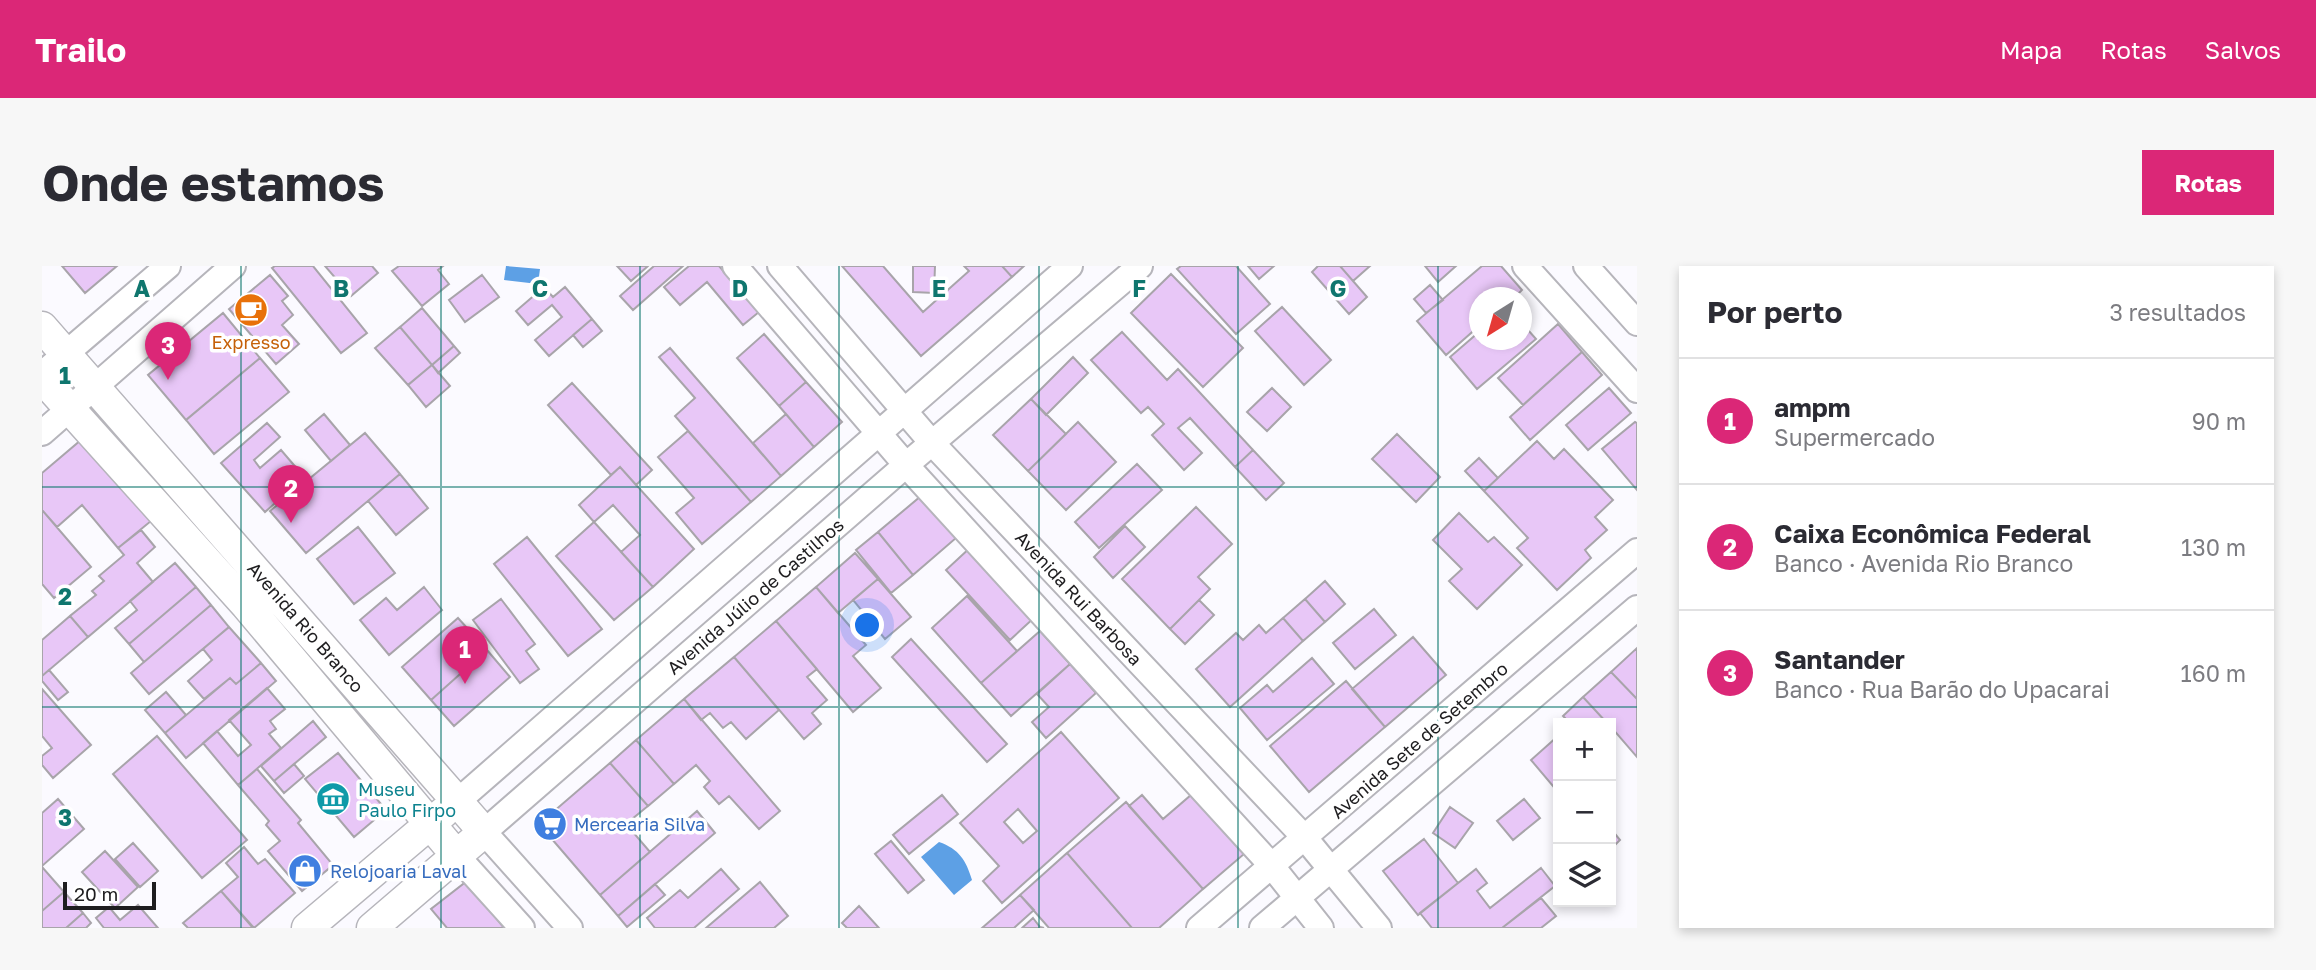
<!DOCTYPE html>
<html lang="pt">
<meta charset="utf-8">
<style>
:root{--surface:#fff;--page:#f7f7f7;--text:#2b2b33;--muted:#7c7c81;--line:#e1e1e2;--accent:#db2777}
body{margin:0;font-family:"Golos Text",sans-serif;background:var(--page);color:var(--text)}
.controls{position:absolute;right:21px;bottom:21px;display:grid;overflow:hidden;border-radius:0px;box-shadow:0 4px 10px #0003}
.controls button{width:63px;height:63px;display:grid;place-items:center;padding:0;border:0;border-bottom:2px solid var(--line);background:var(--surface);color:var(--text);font:35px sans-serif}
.compass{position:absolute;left:1427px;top:21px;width:63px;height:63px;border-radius:50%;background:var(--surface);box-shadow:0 4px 10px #0003;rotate:217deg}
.scale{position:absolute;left:21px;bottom:18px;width:93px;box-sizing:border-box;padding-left:7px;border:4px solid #1e1d1f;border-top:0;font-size:19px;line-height:24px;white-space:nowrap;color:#1e1d1f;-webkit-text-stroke:5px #fff;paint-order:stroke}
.you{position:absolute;left:826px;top:360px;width:24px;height:24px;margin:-18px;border:5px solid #fff;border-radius:50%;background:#1a73e8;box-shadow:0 0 0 10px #1a73e833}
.badge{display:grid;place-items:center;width:46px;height:46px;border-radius:50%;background:var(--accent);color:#fff;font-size:23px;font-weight:700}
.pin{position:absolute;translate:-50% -58px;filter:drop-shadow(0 2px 4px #0008)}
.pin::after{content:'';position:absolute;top:37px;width:24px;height:21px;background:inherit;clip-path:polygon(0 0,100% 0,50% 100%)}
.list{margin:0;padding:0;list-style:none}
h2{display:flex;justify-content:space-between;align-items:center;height:91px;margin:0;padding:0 28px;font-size:30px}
h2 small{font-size:23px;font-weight:400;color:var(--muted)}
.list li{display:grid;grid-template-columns:46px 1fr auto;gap:21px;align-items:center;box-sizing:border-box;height:126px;padding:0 28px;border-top:2px solid var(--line)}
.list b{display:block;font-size:26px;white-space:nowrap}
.list p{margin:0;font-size:23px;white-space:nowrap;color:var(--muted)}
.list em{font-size:23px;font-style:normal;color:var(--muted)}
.icon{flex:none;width:38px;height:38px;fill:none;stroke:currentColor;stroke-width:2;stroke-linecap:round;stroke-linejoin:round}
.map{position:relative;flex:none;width:1595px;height:662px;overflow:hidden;border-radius:0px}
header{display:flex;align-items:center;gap:42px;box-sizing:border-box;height:98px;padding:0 35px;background:var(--accent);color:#fff}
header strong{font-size:33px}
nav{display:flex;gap:38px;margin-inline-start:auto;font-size:24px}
.intro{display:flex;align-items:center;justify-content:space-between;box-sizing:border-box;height:168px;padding:0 42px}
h1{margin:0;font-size:49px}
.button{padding:18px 32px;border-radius:0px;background:var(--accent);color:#fff;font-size:24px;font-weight:700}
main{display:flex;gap:42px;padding:0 42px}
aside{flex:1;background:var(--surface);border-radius:0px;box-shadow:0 4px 10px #0003}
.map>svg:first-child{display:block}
.water{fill:#5da0e5}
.building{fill:#e8c7f7;stroke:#a8a4aa;stroke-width:2;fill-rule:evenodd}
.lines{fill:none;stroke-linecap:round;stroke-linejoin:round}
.minor-casing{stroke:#b6b5bb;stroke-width:28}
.tertiary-casing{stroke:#b6b5bb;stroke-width:33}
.minor{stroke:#fff;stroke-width:24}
.tertiary{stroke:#fff;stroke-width:30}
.grid{fill:none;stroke:#0f766e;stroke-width:2;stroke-opacity:0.55}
.labels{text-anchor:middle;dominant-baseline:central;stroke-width:7;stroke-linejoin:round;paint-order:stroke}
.food-label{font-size:18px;fill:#c56008;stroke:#fff}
.street-label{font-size:18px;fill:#1e1d1f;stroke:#fff}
.culture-label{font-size:18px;fill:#0d838f;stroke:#fff;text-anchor:start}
.shop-label{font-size:18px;fill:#366cbe;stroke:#fff;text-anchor:start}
.grid-label{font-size:23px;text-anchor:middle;font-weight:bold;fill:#0f766e;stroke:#fff;stroke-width:7;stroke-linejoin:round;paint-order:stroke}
</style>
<header>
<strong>Trailo</strong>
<nav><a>Mapa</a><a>Rotas</a><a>Salvos</a></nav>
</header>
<div class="intro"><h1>Onde estamos</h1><a class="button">Rotas</a></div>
<main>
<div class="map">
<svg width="1595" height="662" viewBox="0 0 1595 662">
<rect width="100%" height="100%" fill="#fbfaff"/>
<path class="water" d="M464 0 498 3 496 18 462 14Z
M897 576C917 583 924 594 930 614L912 629 879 591Z"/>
<path class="building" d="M20 0H75L43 27Z
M233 0H271L325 67 299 87 230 2Z
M283 0H330L336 7 309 30Z
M357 0H401L396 4 407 18 380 40 350 5Z
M575 0H606L589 15Z
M612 0H641L591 44 578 30Z
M647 0H677L717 46 701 59 665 16 638 39 622 21Z
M800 0H841L881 46 927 5 922 0H960L970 11 879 90Z
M871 0H893L892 27 871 26Z
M960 0H982L970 11Z
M1139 0H1194L1228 38 1194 68 1135 3Z
M1206 0H1232L1217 13Z
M1276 0H1298L1325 31 1307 48 1270 6Z
M1298 0H1328L1311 15Z
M1383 0H1414L1396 16Z
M1440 0H1459L1480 24 1472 32H1437V60L1404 89 1375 55Z
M1129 8 1201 82 1161 121 1089 47Z
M228 9 246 30 240 35 251 49 240 59 257 78 234 98 187 43Z
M440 9 457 31 423 56 407 34Z
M1388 19 1401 34 1384 47 1372 33Z
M502 21 511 31 523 21 550 53 507 90 493 74 520 51 510 39 486 59 474 45Z
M1240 41 1289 94 1262 119 1213 65Z
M380 42 412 80 390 99 358 61Z
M181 47 218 92 144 154 106 109Z
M550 53 560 65 541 81 531 69Z
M1479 56 1494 73 1435 123 1408 91 1437 66V74H1479Z
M1516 58 1540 86 1481 139 1456 112Z
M358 61 390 99 366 119 333 82Z
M1080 66 1125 114 1136 103 1211 184 1193 201 1148 152 1136 162 1160 187 1142 204 1110 169 1122 158 1106 141 1099 147 1049 94Z
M722 68 764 116 737 140 695 92Z
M412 80 418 87 396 107 390 99Z
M628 82 739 210 709 236 633 150 653 132 617 91Z
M1540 86 1560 109 1488 174 1468 151Z
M1031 91 1046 107 1004 149 989 133Z
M218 92 247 126 172 188 144 154Z
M390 99 408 120 384 141 366 119Z
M764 116 800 156 772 181 737 140Z
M530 117 610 204 594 219 578 201 569 209 506 139Z
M1230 122 1249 141 1225 165 1205 146Z
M1567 122 1589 147 1546 184 1524 159Z
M989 133 1024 168 986 205 951 169Z
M282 148 308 179 289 195 263 164Z
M744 148 772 181 739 210 711 177Z
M1036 156 1074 196 1024 244 986 205Z
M1593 156 1595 157V224L1560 183Z
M225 157 238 171 212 194 218 202 239 184 257 205 243 217 249 223 223 246 179 197Z
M646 165 709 236 660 278 634 247 652 232 616 191Z
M323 167 358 208 264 287 228 245Z
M1355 168 1398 211 1374 236 1330 193Z
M39 174 109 255 76 282 40 239 15 261 0 244V207Z
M1495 175 1512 193 1522 183 1571 234 1553 251 1565 264 1543 284 1549 292 1515 324 1475 282 1486 272 1442 225Z
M1211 184 1242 217 1224 234 1193 201Z
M1437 192 1456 212 1442 225 1423 205Z
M1095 198 1120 224 1057 282 1033 256Z
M578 201 652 283 611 321 579 286 598 269 571 239 552 256 537 239Z
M358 208 386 242 354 269 326 235Z
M879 230 914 272 871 309 836 266Z
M1154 241 1190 278 1156 311 1168 323 1128 363 1080 313Z
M0 244 49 301 12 332 0 318Z
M1417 247 1446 276 1452 271 1480 299 1435 343 1407 315 1420 303 1391 274Z
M552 256 611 321 572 354 514 290Z
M1083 260 1103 281 1071 312 1052 291Z
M316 261 353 307 312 338 275 293Z
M99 264 113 281 95 297 111 316 46 371 28 350 54 329 50 325 62 315 57 310 82 289 76 282Z
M836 266 871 309 849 327 814 284Z
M485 271 560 363 526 390 452 298Z
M930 280 994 350 968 374 904 304Z
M813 287 836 313 796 347 774 321Z
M133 297 154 321 87 378 73 362 95 344 88 335Z
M836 313 869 351 843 373 811 334Z
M1283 315 1303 338 1283 356 1263 333Z
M154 321 169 339 102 396 87 378Z
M382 321 400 344 347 389 318 354 344 332 355 344Z
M774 321 824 379 811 390 839 422 811 446 734 355Z
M925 330 975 385 939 417 890 362Z
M459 333 493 378 484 385 497 403 478 417 431 354Z
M1263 333 1283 356 1261 375 1241 352Z
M1157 334 1172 349 1143 378 1128 363Z
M169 339 187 361 107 428 89 407Z
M1332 343 1354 369 1313 403 1291 377Z
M28 350 46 371 0 410V374Z
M416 352 445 384 389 434 360 401Z
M1241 352 1261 375 1188 441 1154 403 1194 367 1201 374 1217 359 1224 367Z
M734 355 775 403 765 411 785 434 770 447 779 458 762 473 692 391Z
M187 361 219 397 194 418 188 412 162 433 146 415 170 394 161 383Z
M998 365 1028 398 969 450 939 417Z
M1371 371 1404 409 1343 461 1310 423Z
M869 373 965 478 945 496 850 391Z
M1595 382V433L1569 406Z
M445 384 468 411 412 460 389 434Z
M692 391 737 444 704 473 689 456 681 462 668 447 659 454 642 433Z
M1270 392 1292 418 1225 474 1198 442 1225 419 1231 426Z
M219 397 234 415 144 492 123 467 188 412 194 418Z
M1028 398 1054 427 1004 472 990 456 1007 441 995 428Z
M7 404 26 426 16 434 0 415V410Z
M1569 406 1595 433V491L1569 461V457H1565L1541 431Z
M1304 415 1343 461 1267 526 1228 480Z
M225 422 243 443 228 455 234 463 227 468 239 482 196 519 161 477 175 465 196 490 209 479 187 454Z
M0 423 49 479 11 512 0 499V490L10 482 0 470Z
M124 426 144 449 123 467 103 444Z
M1541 431 1565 457H1528L1521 450Z
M642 433 738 545 717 563 687 530 677 538 662 521 668 515 654 499 632 518 594 474Z
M271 455 284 471 232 515 219 500Z
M1019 466 1077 532 960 637 941 615 957 600 918 557ZM976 543 995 565 981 577 962 556Z
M115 470 205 574 160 612 71 508Z
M1516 470V526L1489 494Z
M594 474 632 518 606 540 568 497Z
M296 487 344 544 312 571 263 513Z
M568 497 606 540 584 558 608 586 558 629 497 558Z
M252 498 262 510 242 527 232 515Z
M215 503 259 554 256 557 291 599 260 625 226 585 238 575 224 559 227 555 196 519Z
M900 529 916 548 867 588 851 569Z
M1100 529 1121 553 1149 529 1202 588 1161 623 1087 540Z
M16 533 42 563 0 600V547Z
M1482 533 1498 552 1471 574 1455 555Z
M1084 536 1161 623 1117 662H1090L1025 587Z
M1408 541 1431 557 1413 582 1391 567Z
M655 545 673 567 576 650 558 629Z
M1569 563 1578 574 1569 583Z
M1382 573 1416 617 1376 649 1341 605Z
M849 575 882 614 866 627 833 588Z
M91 577 116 605 98 621 73 593Z
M202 581 216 598 223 593 253 627 212 662 179 625 196 611 184 597Z
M63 585 96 621 73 642 40 606Z
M1025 587 1090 662H1007L978 629Z
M0 601 22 626 0 645Z
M1499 602 1513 620 1460 662H1390L1378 647 1434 603 1445 617 1435 625 1448 642Z
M679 603 697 623 652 662H613L605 652 638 624 646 632Z
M425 615 462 662H405L389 643Z
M718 616 746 650 732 662H664Z
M613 618 623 629 585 661 576 650Z
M179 625 211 662H146L141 657Z
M22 626 41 647 24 662H0V645Z
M978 629 992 644 972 662H940Z
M1499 632 1514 650 1499 662H1460Z
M96 639 116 662H62L54 652 67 641 78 654Z
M817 640 837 662H805L800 657Z
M41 647 49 657 44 662H24Z
M991 652 998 661 1002 662H980Z"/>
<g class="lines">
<g class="minor-casing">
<path id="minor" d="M693 0 864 199 1229 599 1279 662
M738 0 890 177 1263 572 1337 662
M1483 0 1595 124
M1544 0 1595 57
M0 108 126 0
M0 167 191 0
M416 535 1028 0
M415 590 480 662
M528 662 442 566 864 199 1098 0
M1157 662 1595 285
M1220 662 1595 342"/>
</g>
<g class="tertiary-casing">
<path id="tertiary" d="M0 61 442 566 330 662
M0 112 204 339 415 590
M265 662 402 546"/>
</g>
<use href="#minor" class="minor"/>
<use href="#tertiary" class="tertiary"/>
</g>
<path class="grid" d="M199 0V662M399 0V662M598 0V662M797 0V662M997 0V662M1196 0V662M1396 0V662M0 221H1595M0 441H1595"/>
<defs>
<g id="cafe-disc" transform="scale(1.75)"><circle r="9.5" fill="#e8710a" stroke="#fff"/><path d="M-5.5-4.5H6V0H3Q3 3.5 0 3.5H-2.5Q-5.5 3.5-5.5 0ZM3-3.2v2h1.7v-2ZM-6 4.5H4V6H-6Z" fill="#fff"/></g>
<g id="museum-disc" transform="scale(1.75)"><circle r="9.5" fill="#0f9aa8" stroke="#fff"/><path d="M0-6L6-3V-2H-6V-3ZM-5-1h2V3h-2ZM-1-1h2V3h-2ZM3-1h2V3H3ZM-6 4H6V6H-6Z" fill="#fff"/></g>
<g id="supermarket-disc" transform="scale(1.75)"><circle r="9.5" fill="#3f7fe0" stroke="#fff"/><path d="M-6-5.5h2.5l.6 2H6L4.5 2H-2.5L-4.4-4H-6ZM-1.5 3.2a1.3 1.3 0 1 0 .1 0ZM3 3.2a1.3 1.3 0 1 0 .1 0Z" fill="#fff"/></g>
<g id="shop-disc" transform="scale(1.75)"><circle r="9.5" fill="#3f7fe0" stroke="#fff"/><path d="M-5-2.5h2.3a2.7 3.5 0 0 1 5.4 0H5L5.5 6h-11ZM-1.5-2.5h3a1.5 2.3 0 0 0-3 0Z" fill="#fff"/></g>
</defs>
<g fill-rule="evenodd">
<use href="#cafe-disc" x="209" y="44"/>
<use href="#museum-disc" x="291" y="533"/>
<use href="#supermarket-disc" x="508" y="558"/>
<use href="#shop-disc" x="263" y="605"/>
</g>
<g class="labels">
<g class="food-label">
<text x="209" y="76">Expresso</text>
</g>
<g class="street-label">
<text transform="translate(713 330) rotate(-41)">Avenida Júlio de Castilhos</text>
<text transform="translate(1037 332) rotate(47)">Avenida Rui Barbosa</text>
<text transform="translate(264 361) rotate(49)">Avenida Rio Branco</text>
<text transform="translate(1377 474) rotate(-41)">Avenida Sete de Setembro</text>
</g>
<g class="culture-label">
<text x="316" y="523">Museu<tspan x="316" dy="21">Paulo Firpo</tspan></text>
</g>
<g class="shop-label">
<text x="532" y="558">Mercearia Silva</text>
<text x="288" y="605">Relojoaria Laval</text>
</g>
</g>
<g class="grid-label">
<text x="100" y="31">A</text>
<text x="299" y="31">B</text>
<text x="498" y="31">C</text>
<text x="698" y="31">D</text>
<text x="897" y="31">E</text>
<text x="1097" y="31">F</text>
<text x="1296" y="31">G</text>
<text x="23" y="118">1</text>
<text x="23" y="339">2</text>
<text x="23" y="560">3</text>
</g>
</svg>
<div class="controls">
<button>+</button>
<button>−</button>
<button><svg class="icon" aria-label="layers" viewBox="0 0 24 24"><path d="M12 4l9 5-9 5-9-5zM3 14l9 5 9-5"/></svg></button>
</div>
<svg class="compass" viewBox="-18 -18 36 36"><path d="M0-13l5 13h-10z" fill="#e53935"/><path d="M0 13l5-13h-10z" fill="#7c7c81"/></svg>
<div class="scale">20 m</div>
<div class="you"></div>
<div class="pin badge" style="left:423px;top:418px">1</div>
<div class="pin badge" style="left:249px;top:257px">2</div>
<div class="pin badge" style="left:126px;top:114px">3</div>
</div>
<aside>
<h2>Por perto<small>3 resultados</small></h2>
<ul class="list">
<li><span class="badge">1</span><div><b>ampm</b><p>Supermercado</p></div><em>90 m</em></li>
<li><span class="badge">2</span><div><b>Caixa Econômica Federal</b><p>Banco · Avenida Rio Branco</p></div><em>130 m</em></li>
<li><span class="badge">3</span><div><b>Santander</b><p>Banco · Rua Barão do Upacarai</p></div><em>160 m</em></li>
</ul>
</aside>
</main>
